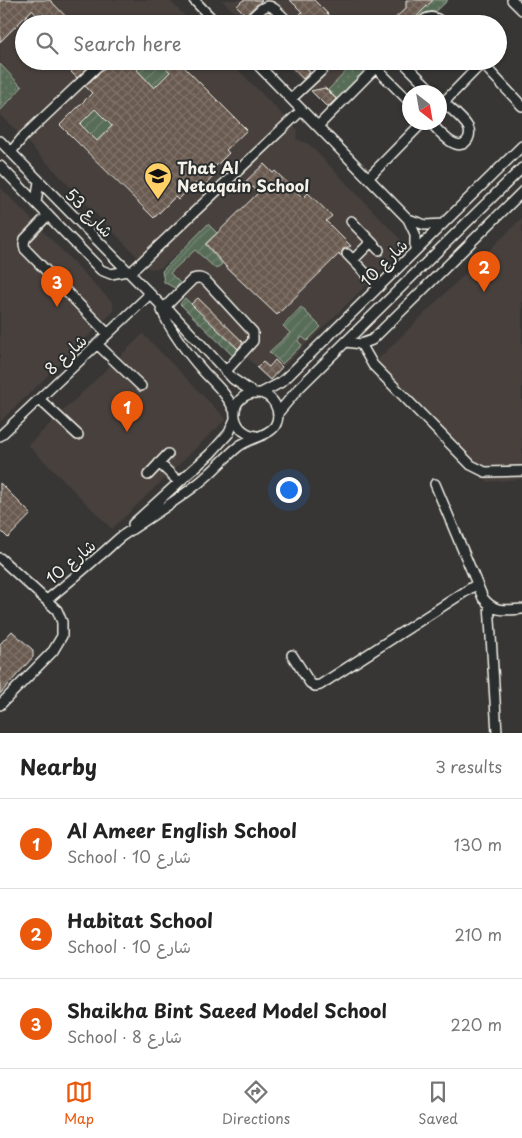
<!DOCTYPE html>
<meta charset="utf-8">
<style>
:root{--surface:#fff;--page:#f2f2f2;--text:#222;--muted:#767676;--line:#e0e0e0;--accent:#ea580c}
body{margin:0;font-family:"Playpen Sans","Playpen Sans Arabic",sans-serif;background:var(--page);color:var(--text)}
.compass{position:absolute;left:402px;top:85px;width:45px;height:45px;border-radius:50%;background:var(--surface);box-shadow:0 1px 4px #0004;rotate:149deg}
.you{position:absolute;left:288px;top:489px;width:18px;height:18px;margin:-12px;border:4px solid #fff;border-radius:50%;background:#1a73e8;box-shadow:0 0 0 8px #1a73e833}
.badge{display:grid;place-items:center;width:32px;height:32px;border-radius:50%;background:var(--accent);color:#fff;font-size:16px;font-weight:700}
.pin{position:absolute;translate:-50% -41px;filter:drop-shadow(0 1px 2px #0008)}
.pin::after{content:'';position:absolute;top:26px;width:18px;height:15px;background:inherit;clip-path:polygon(0 0,100% 0,50% 100%)}
.list{margin:0;padding:0;list-style:none}
h2{display:flex;justify-content:space-between;align-items:center;height:65px;margin:0;padding:0 20px;font-size:21px}
h2 small{font-size:16px;font-weight:400;color:var(--muted)}
.list li{display:grid;grid-template-columns:32px 1fr auto;gap:15px;align-items:center;box-sizing:border-box;height:90px;padding:0 20px;border-top:1px solid var(--line)}
.list b{display:block;font-size:19px;white-space:nowrap}
.list p{margin:0;font-size:16px;white-space:nowrap;color:var(--muted)}
.list em{font-size:16px;font-style:normal;color:var(--muted)}
.icon{flex:none;width:28px;height:28px;fill:none;stroke:currentColor;stroke-width:2;stroke-linecap:round;stroke-linejoin:round}
.map{position:relative;flex:none;width:522px;height:733px;overflow:hidden}
.search{position:absolute;background:var(--surface);box-shadow:0 1px 4px #0004;left:15px;right:15px;top:15px;height:55px;display:flex;align-items:center;gap:12px;box-sizing:border-box;padding:0 18px;border-radius:28px;color:var(--muted);font-size:19px}
.sheet{height:335px;background:var(--surface)}
nav{display:flex;justify-content:space-around;align-items:center;box-sizing:border-box;height:70px;border-top:1px solid var(--line);background:var(--surface);font-size:14px;color:var(--muted)}
nav a{display:grid;justify-items:center;gap:2px}
nav .on{color:var(--accent)}
.map>svg:first-child{display:block}
.built{fill:#46413d}
.park{fill:url(#park-dots);stroke:#a6afa0}
.garden{fill:url(#garden-furrows);stroke:#a6afa0}
.building{fill:url(#building-cross-hatch);stroke:#f4f1e8;fill-rule:evenodd}
.lines{fill:none;stroke-linecap:round;stroke-linejoin:round}
.minor-casing{stroke:#f4f1e8;stroke-width:12}
.minor{stroke:#2a2d2e;stroke-width:9}
.labels{text-anchor:middle;dominant-baseline:central;stroke-width:4;stroke-linejoin:round;paint-order:stroke}
.poi-label{font-size:16px;font-weight:bold;fill:#f4f1e8;stroke:#2a2d2e;text-anchor:start}
.street-label{font-size:16px;fill:#f4f1e8;stroke:#2a2d2e}
</style>
<div class="map">
<svg width="522" height="733" viewBox="0 0 522 733">
<defs>
<pattern id="park-dots" width="8" height="8" patternUnits="userSpaceOnUse" patternTransform="scale(1.25)"><rect width="8" height="8" fill="#586d59"/><path d="M2 2h.1M6 6h.1" fill="none" stroke="#718271" stroke-width="1.8" stroke-linecap="round"/></pattern>
<pattern id="garden-furrows" width="10" height="10" patternUnits="userSpaceOnUse" patternTransform="scale(1.25)"><rect width="10" height="10" fill="#586d59"/><path d="M-1 1l2-2M0 10L10 0M9 11l2-2" fill="none" stroke="#718271"/></pattern>
<pattern id="building-cross-hatch" width="8" height="8" patternUnits="userSpaceOnUse" patternTransform="scale(1.25)"><rect width="8" height="8" fill="#695a50"/><path d="M0 0l8 8M0 8l8-8" fill="none" stroke="#7f7269"/></pattern>
</defs>
<rect width="100%" height="100%" fill="#373635"/>
<filter id="ink" filterUnits="userSpaceOnUse"><feTurbulence type="fractalNoise" baseFrequency=".02" numOctaves="2"/><feDisplacementMap in="SourceGraphic" scale="10" xChannelSelector="R" yChannelSelector="G"/><feConvolveMatrix kernelMatrix="1 2 1 2 8 2 1 2 1" color-interpolation-filters="sRGB"/></filter>
<g filter="url(#ink)">
<path class="built" d="M0 0H169L193 24H24V61H229L298 130 296 139 309 144 401 240V251L270 380 178 290 164 282 162 271 190 242 161 268 149 269 0 114Z
M222 0H438L414 24H246Z
M282 61H376L336 100 326 106Z
M0 187 113 303V312L0 422Z
M522 218V479L488 482 371 366Z
M143 334 226 419 112 529 28 445Z"/>
<path class="park" d="M433 0H448L423 24H409Z
M356 61 364 68 371 61H385L342 104 328 90Z
M0 64 22 87 0 111Z"/>
<path class="garden" d="M146 61H159L170 72 154 88 137 70Z
M95 109 112 126 97 141 80 124Z
M208 224 217 233 205 244 222 264 216 269 195 250 170 273 182 285 178 290 164 282 162 271Z
M185 298 241 352 235 358 180 304Z
M301 307 321 327 307 341 302 337 298 341 302 345 282 364 269 352 290 333 283 326Z"/>
<path class="building" d="M0 0H50L73 24H45L32 10 0 42Z
M243 0H262L246 15 237 6Z
M290 0H314L338 24H306L298 16 302 12Z
M406 0H433L409 24H389L406 8Z
M82 61H94L77 78 71 72Z
M109 61H114L119 67 125 61H146L137 70 154 88 170 72 159 61H178L247 130 226 150 229 153 211 171 215 175 201 189 195 183 178 200 175 197 154 218 60 125 92 93 85 86 107 66ZM95 109 112 126 97 141 80 124Z
M286 61H299L310 72 303 79Z
M325 88 336 99 330 105 326 106 311 91Z
M264 164 273 173 275 171 303 198 308 193 332 216 326 221 351 246 343 249 341 256 339 254 277 315 227 268 206 244 258 193 246 181Z
M198 298 243 342 238 349 191 304Z
M275 360 282 367 270 380 257 368 263 362 269 367Z
M0 483 31 514 8 538 0 530Z
M12 631 33 650V657L0 694V644Z"/>
<g class="lines">
<g class="minor-casing">
<path id="minor" d="M194 0 217 24
M512 0 522 10
M246 24C269 0 267 0 290 24
M419 24C428 15 435 15 444 24
M254 61 408 219 415 234V251
M402 61 433 92
M480 61 522 106
M376 68 410 102
M291 99 321 71 324 68V61
M440 106 482 63
M430 122C438 130 458 156 468 139 470 135 470 131 468 127 462 117 448 107 440 99
M318 126 382 61
M0 141 160 304 172 313 233 379 254 393
M11 152 23 137 103 61
M0 166 101 270 111 274 127 271
M368 178 423 122
M36 203 39 181
M48 215 25 239 24 244 25 249 108 334
M408 219 425 225 443 224
M351 221 379 250
M347 254 379 287
M353 260 371 242
M130 273 302 110
M160 304C166 326 189 355 204 372 216 385 228 395 235 412
M165 307 193 279C199 277 202 278 207 282L253 332V341L226 371
M346 342 361 344 372 340 522 192
M97 344 141 386
M361 344 373 365 471 465 485 472 522 471
M261 393 280 383 288 376 522 146
M39 399 78 435
M278 413 299 388 522 168
M0 436 150 294
M159 463 179 482
M148 475 168 454
M435 484 483 598C495 613 505 610 522 609
M133 524 210 454 229 433 235 419
M0 558 57 610 62 622V636L53 651 0 705
M47 600C64 586 82 571 99 556 107 550 114 542 122 536 148 518 175 502 200 482 214 471 225 457 239 446 250 438 268 436 275 426 283 412 273 393 257 393 228 393 227 432 256 436
M489 604 497 733
M292 655 310 683 315 686 320 685 477 584"/>
</g>
<use href="#minor" class="minor"/>
</g>
</g>
<defs>
<g id="school-pin" transform="scale(1.4375)"><path d="M0 17L-7.5 6A9.5 9.5 0 1 1 7.5 6Z" fill="#ffd166" stroke="#2a2d2e"/><path d="M0-5L7-2L0 1L-7-2ZM-4 1L0 2.5L4 1V4Q0 6-4 4Z" fill="#111"/></g>
</defs>
<g fill-rule="evenodd">
<use href="#school-pin" x="158" y="176"/>
</g>
<g class="labels">
<g class="poi-label">
<text x="177" y="167">That Al<tspan x="177" dy="18">Netaqain School</tspan></text>
</g>
<g class="street-label">
<text transform="translate(90 212) rotate(46)">شارع 53</text>
<text transform="translate(383 262) rotate(-45)">شارع 10</text>
<text transform="translate(65 354) rotate(-43)">شارع 8</text>
<text transform="translate(70 561) rotate(-40)">شارع 10</text>
</g>
</g>
</svg>
<svg class="compass" viewBox="-18 -18 36 36"><path d="M0-13l5 13h-10z" fill="#e53935"/><path d="M0 13l5-13h-10z" fill="#767676"/></svg>
<div class="you"></div>
<div class="pin badge" style="left:127px;top:432px">1</div>
<div class="pin badge" style="left:484px;top:292px">2</div>
<div class="pin badge" style="left:57px;top:307px">3</div>
<div class="search"><svg class="icon" aria-label="search" viewBox="0 0 24 24"><circle cx="10" cy="10" r="6"/><path d="M15 15l6 6"/></svg>Search here</div>
</div>
<section class="sheet">
<h2>Nearby<small>3 results</small></h2>
<ul class="list">
<li><span class="badge">1</span><div><b>Al Ameer English School</b><p>School · شارع 10</p></div><em>130 m</em></li>
<li><span class="badge">2</span><div><b>Habitat School</b><p>School · شارع 10</p></div><em>210 m</em></li>
<li><span class="badge">3</span><div><b>Shaikha Bint Saeed Model School</b><p>School · شارع 8</p></div><em>220 m</em></li>
</ul>
</section>
<nav>
<a class="on"><svg class="icon" aria-label="map" viewBox="0 0 24 24"><path d="M3 6l6-2 6 2 6-2v14l-6 2-6-2-6 2zM9 4v14M15 6v14"/></svg>Map</a>
<a><svg class="icon" aria-label="directions" viewBox="0 0 24 24"><path d="M12 3l9 9-9 9-9-9zM9 14v-3h6M13 9l2 2-2 2"/></svg>Directions</a>
<a><svg class="icon" aria-label="saved" viewBox="0 0 24 24"><path d="M7 4h10v16l-5-4-5 4z"/></svg>Saved</a>
</nav>
